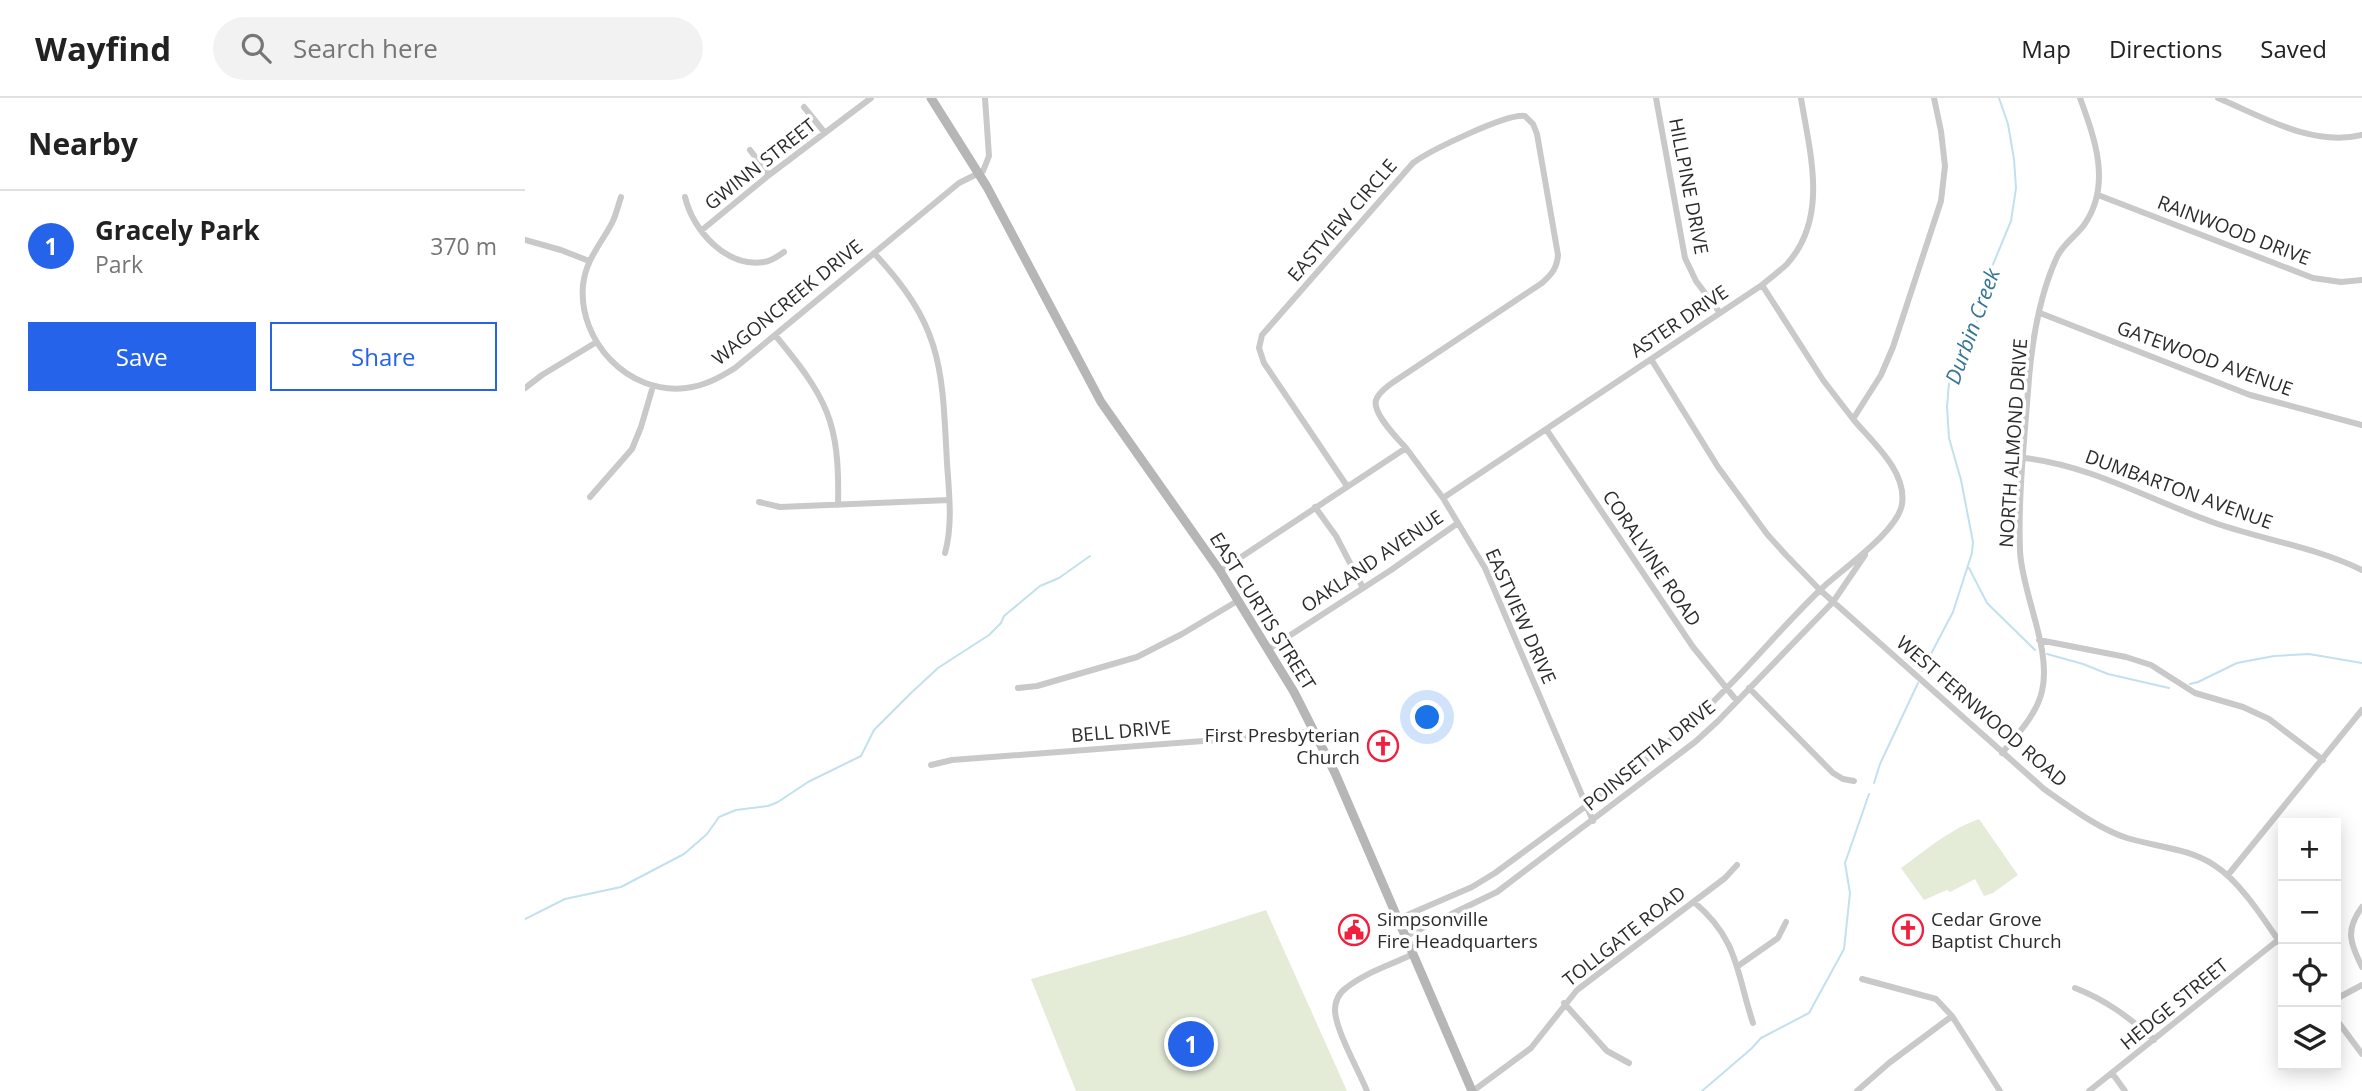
<!DOCTYPE html>
<meta charset="utf-8">
<style>
:root{--surface:#fff;--page:#f2f2f2;--text:#222;--muted:#767676;--line:#e0e0e0;--accent:#2563eb}
body{margin:0;font-family:"Open Sans",sans-serif;background:var(--page);color:var(--text)}
.controls{position:absolute;right:21px;bottom:21px;display:grid;overflow:hidden;border-radius:0px;box-shadow:0 4px 18px #0003}
.controls button{width:63px;height:63px;display:grid;place-items:center;padding:0;border:0;border-bottom:2px solid var(--line);background:var(--surface);color:var(--text);font:35px sans-serif}
.you{position:absolute;left:903px;top:620px;width:24px;height:24px;margin:-18px;border:5px solid #fff;border-radius:50%;background:#1a73e8;box-shadow:0 0 0 10px #1a73e833}
.badge{display:grid;place-items:center;width:46px;height:46px;border-radius:50%;background:var(--accent);color:#fff;font-size:23px;font-weight:700}
.pin{position:absolute;translate:-50% -50%;border:4px solid #fff;box-shadow:0 2px 7px #0006}
.list{margin:0;padding:0;list-style:none}
h2{display:flex;justify-content:space-between;align-items:center;height:91px;margin:0;padding:0 28px;font-size:30px}
h2 small{font-size:23px;font-weight:400;color:var(--muted)}
.list li{display:grid;grid-template-columns:46px 1fr auto;gap:21px;align-items:center;box-sizing:border-box;height:112px;padding:0 28px;border-top:2px solid var(--line)}
.list b{display:block;font-size:26px;white-space:nowrap}
.list p{margin:0;font-size:23px;white-space:nowrap;color:var(--muted)}
.list em{font-size:23px;font-style:normal;color:var(--muted)}
.actions{display:flex;gap:14px;padding:21px 28px}
.actions a{flex:1;padding:16px 0;border:2px solid var(--accent);border-radius:0px;text-align:center;font-size:24px;color:var(--accent)}
.actions .main{background:var(--accent);color:#fff}
.icon{flex:none;width:38px;height:38px;fill:none;stroke:currentColor;stroke-width:2;stroke-linecap:round;stroke-linejoin:round}
.map{position:relative;flex:none;width:1837px;height:993px;overflow:hidden}
header{display:flex;align-items:center;gap:42px;box-sizing:border-box;height:98px;padding:0 35px;background:var(--surface);border-bottom:2px solid var(--line)}
header strong{font-size:33px}
nav{display:flex;gap:38px;margin-inline-start:auto;font-size:24px}
.search{width:490px;height:63px;background:var(--page);display:flex;align-items:center;gap:18px;box-sizing:border-box;padding:0 24px;border-radius:38px;color:var(--muted);font-size:26px}
main{display:flex}
aside{flex:1;background:var(--surface)}
.map>svg:first-child{display:block}
.green{fill:#e4ecd8}
.lines{fill:none;stroke-linecap:round;stroke-linejoin:round}
.stream{stroke:#c2e0ed;stroke-width:2}
.street{stroke:#c9c9c9;stroke-width:6}
.secondary{stroke:#b6b6b6;stroke-width:9}
.labels{text-anchor:middle;dominant-baseline:central;stroke-width:7;stroke-linejoin:round;paint-order:stroke}
.street-label{font-size:19px;fill:#2c2c2c;stroke:#fff}
.poi-label{font-size:19px;fill:#2c2c2c;stroke:#fff;text-anchor:start}
.water-label{font-size:21px;font-style:italic;fill:#357694;stroke:#fff}
</style>
<header>
<strong>Wayfind</strong>
<div class="search"><svg class="icon" aria-label="search" viewBox="0 0 24 24"><circle cx="10" cy="10" r="6"/><path d="M15 15l6 6"/></svg>Search here</div>
<nav><a>Map</a><a>Directions</a><a>Saved</a></nav>
</header>
<main>
<aside>
<h2>Nearby<small></small></h2>
<ul class="list">
<li><span class="badge">1</span><div><b>Gracely Park</b><p>Park</p></div><em>370 m</em></li>
</ul>
<div class="actions"><a class="main">Save</a><a>Share</a></div>
</aside>
<div class="map">
<svg width="1837" height="993" viewBox="0 0 1837 993">
<rect width="100%" height="100%" fill="#fff"/>
<path class="green" d="M1454 721 1493 777 1468 795 1459 798 1450 781 1425 794 1422 792 1399 802 1376 770C1401 752 1425 731 1454 721Z
M741 812 822 993H551L506 881 663 837Z"/>
<g class="lines">
<path class="stream" d="M1444 470 1462 505 1510 552
M1522 556 1558 566 1583 576 1644 590
M1397 573 1428 514 1447 455 1448 444 1436 382 1424 340 1422 309 1424 285 1449 232 1464 189V176L1486 123 1491 90 1489 61 1483 26 1474 0
M1665 586 1673 584 1712 565 1749 558 1784 556 1837 565
M1349 685 1355 666 1393 585
M0 821 40 801 96 789 159 756 182 736 194 719 211 712 243 708 253 704 283 684 336 658 349 632 386 595 413 570 464 537 476 525 479 518 515 488 534 480 565 458
M1177 993 1226 951 1236 940 1284 915 1319 851 1325 795 1320 765 1344 696"/>
<path class="street" d="M1131 0 1160 160 1171 183 1195 215
M1693 0C1738 19 1787 49 1837 37
M279 9 300 35
M225 52 244 77
M1573 97 1788 180 1816 184 1837 182
M96 99C93 108 91 117 87 125 76 146 61 161 58 187 53 243 103 297 161 290 179 288 194 280 210 270L434 85 458 73 464 58 460 0
M160 99C168 133 202 170 239 164 247 163 253 158 259 154
M177 132 244 77 346 0
M0 142 36 152 64 163
M349 155C418 229 417 269 422 365 424 395 428 426 420 455
M1237 187 1298 282 1328 321
M1515 215 1725 297 1837 327
M250 237C302 300 315 323 313 407
M1126 261 1193 369 1242 436 1261 457 1295 492 1519 691C1545 709 1572 730 1602 740 1631 749 1663 750 1689 767 1716 784 1740 823 1758 849
M0 290 17 277 70 245
M1021 331 1168 549 1212 603
M1499 360C1565 367 1627 403 1690 425 1739 442 1790 449 1837 472
M822 388 739 265 734 250 737 237 888 65C904 53 982 15 1000 18L1008 26 1012 36 1033 157C1032 170 1027 176 1017 185L867 285C862 289 854 294 851 302 847 315 872 340 881 350
M65 399 107 351 116 329 128 288
M918 400 1237 187C1245 180 1255 173 1262 166 1304 119 1285 56 1276 0
M234 404 255 409 424 402
M790 409 811 438 838 490
M695 473 881 350 918 400 960 470 1068 723
M1514 542 1601 559 1626 567 1670 595 1718 609 1744 621 1798 662
M744 551 866 472 933 425
M493 590 512 588 612 559 657 536 714 502
M1224 590 1308 675 1318 681 1329 683
M1477 655C1492 637 1512 616 1517 593 1527 551 1497 496 1495 453 1493 400 1499 346 1503 293 1506 249 1513 200 1532 159 1538 146 1551 138 1559 127 1587 87 1570 41 1555 0
M406 667 427 662 771 636 788 632
M1703 777 1837 612
M1169 804C1214 842 1211 874 1228 925
M1837 809C1820 832 1825 845 1837 869
M873 821 947 789 970 775C1039 724 1108 676 1172 619 1215 580 1252 534 1294 493 1314 473 1373 434 1377 406 1382 373 1347 344 1328 321L1356 277 1368 249 1416 103 1420 68 1416 33 1409 0
M881 838 972 794 1170 644 1193 623 1308 504 1340 457
M1213 868 1253 840 1261 824
M1337 881 1411 901 1427 918 1475 993
M1550 890C1581 902 1604 919 1629 942
M1811 901 1837 887
M1039 905 1082 953 1104 965
M1811 921 1837 956
M1587 975 1600 993
M842 993C834 973 811 933 810 913 810 903 814 895 821 890 841 874 866 867 888 856
M948 993 1006 950 1052 892 1200 780 1212 767
M1332 993 1364 965 1427 918
M1564 993 1753 842"/>
<path class="secondary" d="M406 0 462 89 576 304 695 473 769 594 810 675 947 993"/>
</g>
<defs>
<g id="church-ring" transform="scale(1.575)"><circle r="9.5" fill="#fff" stroke="#f2203e" stroke-width="1.5"/><path d="M-1.2-6h2.4v3.5h3.3v2.4h-3.3V6h-2.4V-.1h-3.3v-2.4h3.3Z" fill="#f2203e"/></g>
<g id="civic-ring" transform="scale(1.575)"><circle r="9.5" fill="#fff" stroke="#f2203e" stroke-width="1.5"/><path d="M-.6-6.5H3V-4.5H.6V-3L4-1V1h2V6H-6V1h2V-1L-.6-3ZM-1.2 2.5V6h2.4V2.5Z" fill="#f2203e"/></g>
</defs>
<g fill-rule="evenodd">
<use href="#church-ring" x="858" y="648"/>
<use href="#civic-ring" x="829" y="832"/>
<use href="#church-ring" x="1383" y="832"/>
</g>
<g class="labels">
<g class="street-label">
<text transform="translate(235 66) rotate(-38)">GWINN STREET</text>
<text transform="translate(1164 88) rotate(79)">HILLPINE DRIVE</text>
<text transform="translate(817 122) rotate(-49)">EASTVIEW CIRCLE</text>
<text transform="translate(1709 132) rotate(21)">RAINWOOD DRIVE</text>
<text transform="translate(262 204) rotate(-39)">WAGONCREEK DRIVE</text>
<text transform="translate(1154 223) rotate(-34)">ASTER DRIVE</text>
<text transform="translate(1680 260) rotate(20)">GATEWOOD AVENUE</text>
<text transform="translate(1488 345) rotate(-86)">NORTH ALMOND DRIVE</text>
<text transform="translate(1654 391) rotate(20)">DUMBARTON AVENUE</text>
<text transform="translate(1127 460) rotate(56)">CORALVINE ROAD</text>
<text transform="translate(847 463) rotate(-34)">OAKLAND AVENUE</text>
<text transform="translate(738 513) rotate(58)">EAST CURTIS STREET</text>
<text transform="translate(996 518) rotate(66)">EASTVIEW DRIVE</text>
<text transform="translate(1457 613) rotate(41)">WEST FERNWOOD ROAD</text>
<text transform="translate(596 633) rotate(-5)">BELL DRIVE</text>
<text transform="translate(1124 657) rotate(-39)">POINSETTIA DRIVE</text>
<text transform="translate(1099 838) rotate(-38)">TOLLGATE ROAD</text>
<text transform="translate(1649 906) rotate(-39)">HEDGE STREET</text>
</g>
<g class="poi-label">
<text x="835" y="637" text-anchor="end">First Presbyterian<tspan x="835" dy="22">Church</tspan></text>
<text x="852" y="821">Simpsonville<tspan x="852" dy="22">Fire Headquarters</tspan></text>
<text x="1406" y="821">Cedar Grove<tspan x="1406" dy="22">Baptist Church</tspan></text>
</g>
<g class="water-label">
<text transform="translate(1447 228) rotate(-70)">Durbin Creek</text>
</g>
</g>
</svg>
<div class="controls">
<button>+</button>
<button>−</button>
<button><svg class="icon" aria-label="locate" viewBox="0 0 24 24"><circle cx="12" cy="12" r="6"/><path d="M12 2v4M12 18v4M2 12h4M18 12h4"/></svg></button>
<button><svg class="icon" aria-label="layers" viewBox="0 0 24 24"><path d="M12 4l9 5-9 5-9-5zM3 14l9 5 9-5"/></svg></button>
</div>
<div class="you"></div>
<div class="pin badge" style="left:666px;top:946px">1</div>
</div>
</main>
